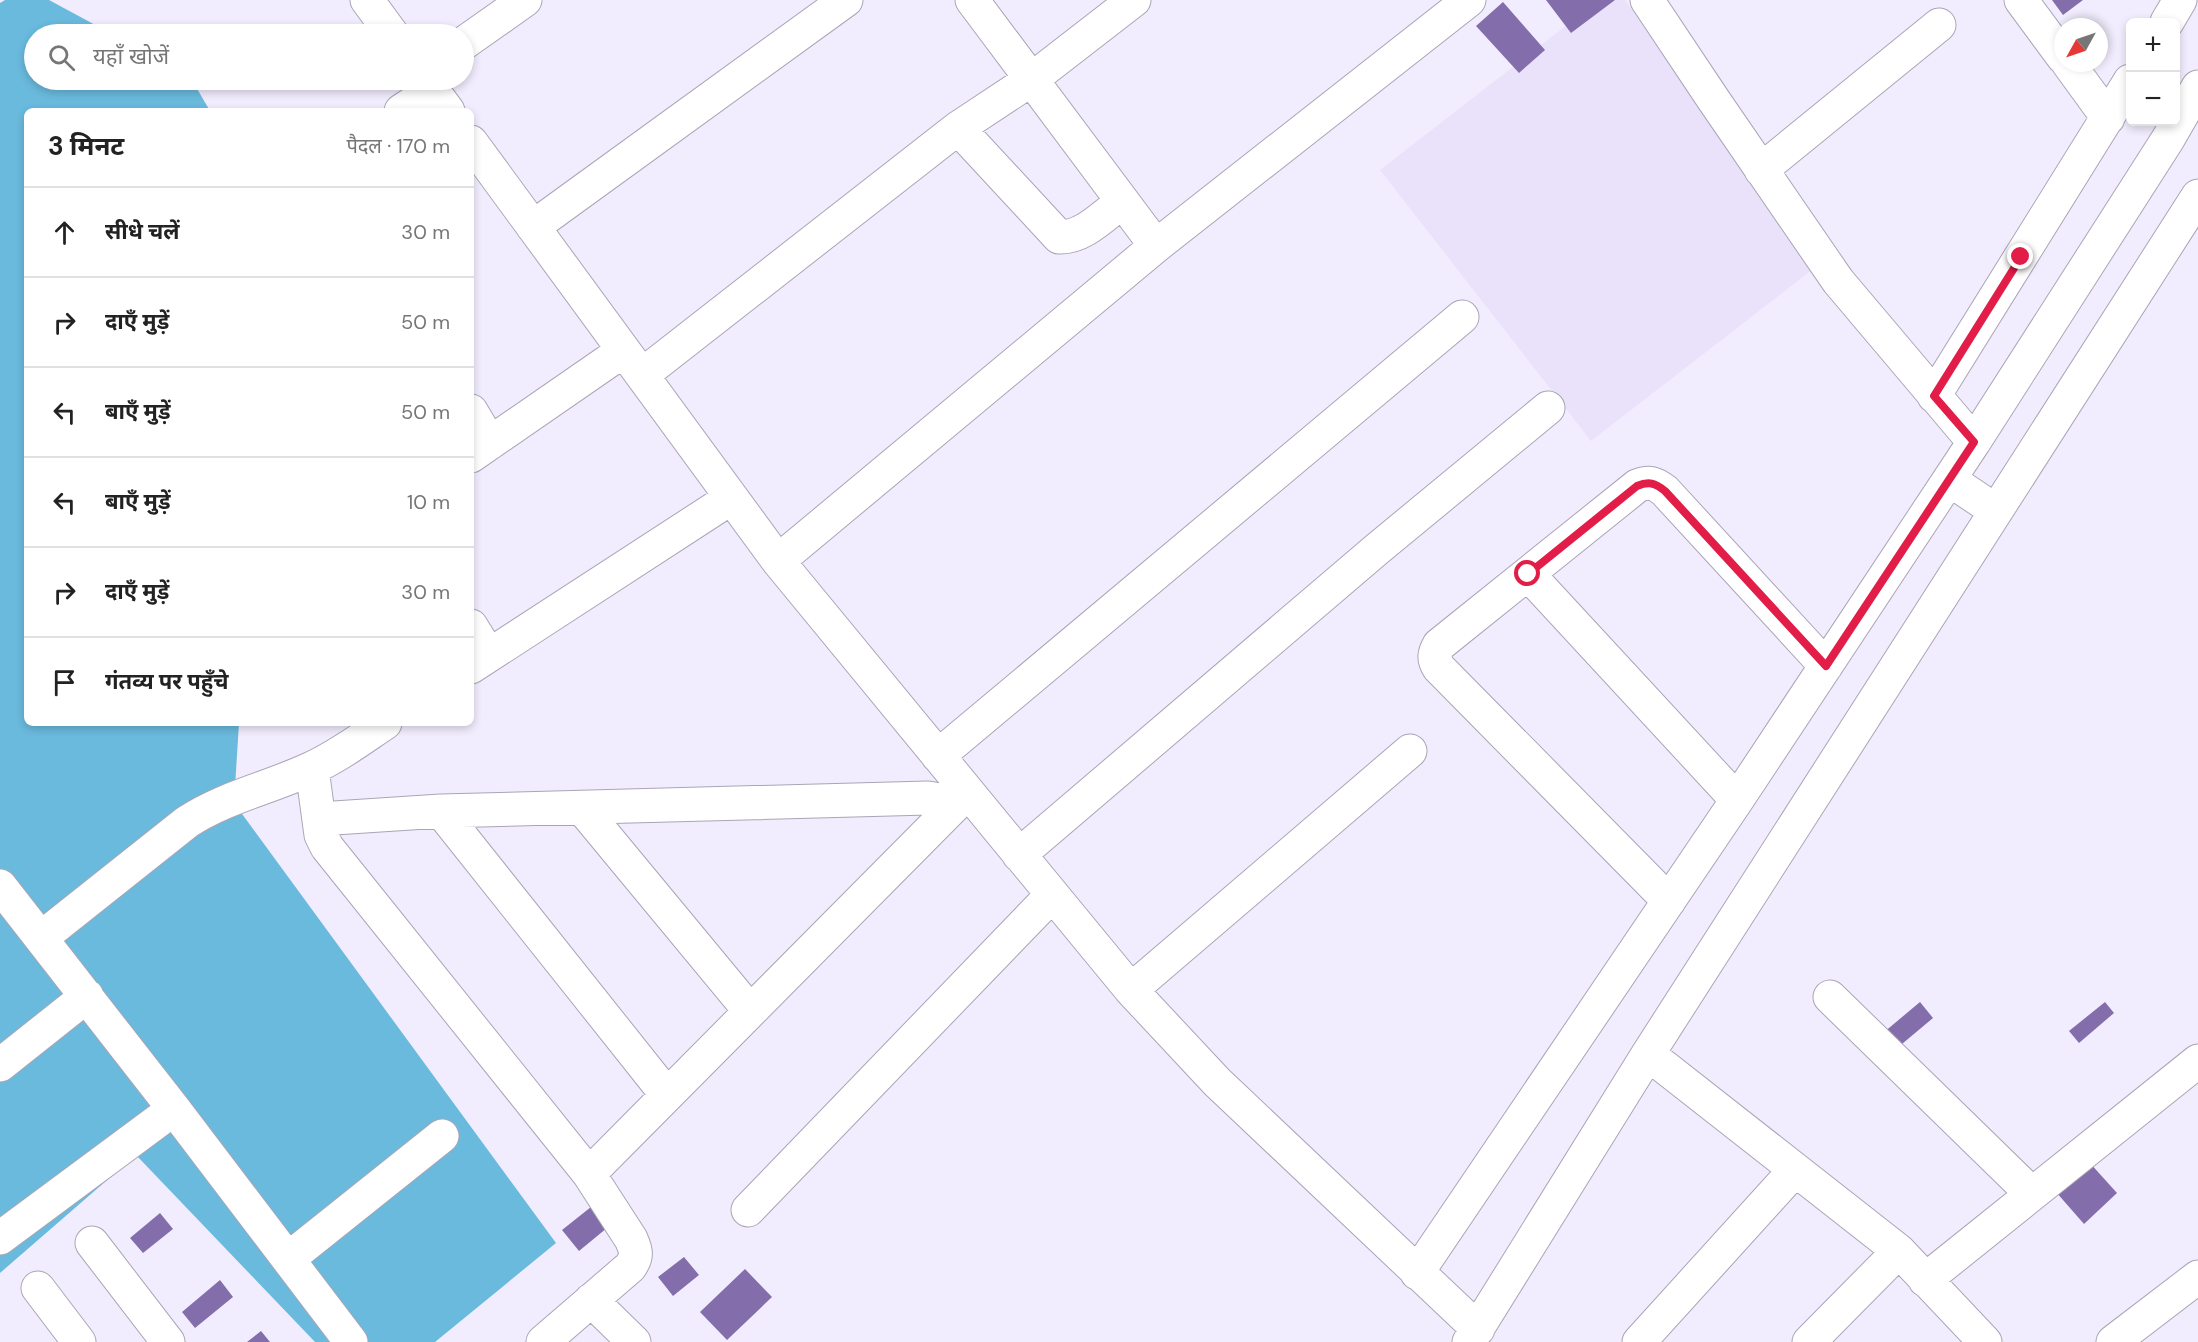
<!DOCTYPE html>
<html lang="hi">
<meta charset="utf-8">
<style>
:root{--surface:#fff;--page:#f2f2f2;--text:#222;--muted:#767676;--line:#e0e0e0}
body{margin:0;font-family:"DM Sans","Noto Sans Devanagari",sans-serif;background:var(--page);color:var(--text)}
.controls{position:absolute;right:18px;top:18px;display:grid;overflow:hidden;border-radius:9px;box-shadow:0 3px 9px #0003}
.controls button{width:54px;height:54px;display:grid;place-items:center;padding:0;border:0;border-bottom:2px solid var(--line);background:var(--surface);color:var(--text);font:30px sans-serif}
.compass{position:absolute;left:2054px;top:18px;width:54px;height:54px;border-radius:50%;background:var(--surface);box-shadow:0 3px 9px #0003;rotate:230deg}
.stop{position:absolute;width:18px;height:18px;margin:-14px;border:4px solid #e11d48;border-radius:50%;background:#fff}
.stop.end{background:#e11d48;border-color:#fff;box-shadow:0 2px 6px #0008}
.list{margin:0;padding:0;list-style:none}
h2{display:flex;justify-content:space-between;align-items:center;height:78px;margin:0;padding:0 24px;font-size:26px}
h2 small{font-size:20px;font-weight:400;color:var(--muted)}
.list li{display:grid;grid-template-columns:39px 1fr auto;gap:18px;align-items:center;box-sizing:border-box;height:90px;padding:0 24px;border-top:2px solid var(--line)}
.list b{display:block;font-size:22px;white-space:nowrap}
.list em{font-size:20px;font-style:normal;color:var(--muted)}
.icon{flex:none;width:33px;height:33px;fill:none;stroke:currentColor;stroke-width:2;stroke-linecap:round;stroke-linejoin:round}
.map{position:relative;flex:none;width:2198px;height:1342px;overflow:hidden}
.search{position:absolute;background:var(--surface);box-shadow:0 3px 9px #0003;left:24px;top:24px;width:450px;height:66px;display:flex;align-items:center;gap:15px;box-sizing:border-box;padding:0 21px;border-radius:33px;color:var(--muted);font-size:22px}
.panel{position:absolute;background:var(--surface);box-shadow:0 3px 9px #0003;left:24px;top:108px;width:450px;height:618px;border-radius:9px}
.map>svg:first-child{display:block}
.built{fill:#e9e2fa}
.water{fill:#6abade}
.building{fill:#836eab}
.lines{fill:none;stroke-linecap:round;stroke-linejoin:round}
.minor-casing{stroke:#aaa5b5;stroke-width:35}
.minor{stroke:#fff;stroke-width:33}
.route{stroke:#e11d48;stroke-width:8}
</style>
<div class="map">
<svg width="2198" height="1342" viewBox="0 0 2198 1342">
<rect width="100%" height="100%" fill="#f2edfe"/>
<path class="built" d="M1599 0H1625L1826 259 1591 441 1380 170Z"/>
<path class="water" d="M5 0H49L112 34H34V80H192L210 111H27V723H239L234 803 556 1243 435 1342H315L136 1155 0 1273V3Z"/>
<path class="building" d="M1546 0H1615L1571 33Z
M2052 0H2083L2063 15Z
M1503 2 1545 50 1519 73 1476 26Z
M1920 1002 1933 1018 1896 1049 1883 1033Z
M2105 1002 2114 1013 2079 1043 2069 1031Z
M2089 1162 2117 1193 2084 1224 2056 1192Z
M596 1203 613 1223 579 1251 562 1230Z
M160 1213 173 1229 143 1253 130 1238Z
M684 1257 699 1275 673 1296 658 1277Z
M745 1269 772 1297 727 1340 700 1312Z
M220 1280 233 1297 195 1328 182 1312Z
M261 1331 270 1342H247Z"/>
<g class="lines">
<g class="minor-casing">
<path id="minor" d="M367 0 392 34
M972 0 1156 246
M2021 0 2063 57
M2167 22 2180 0
M464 43 525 0
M2068 63 2108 118
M425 80 448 111
M401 111 433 90
M958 128 1059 237C1083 238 1103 216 1122 202
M471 142 778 561 1131 990 1217 1082 1478 1329
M1761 170 1939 25
M533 227 846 0
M642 375 958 128 1032 79 1134 0
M1934 396 2130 81
M471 411 490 443
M1974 442 2168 139 2198 87
M471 456 623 351
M1950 480 1996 511
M778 561 1156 246 1469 0
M1528 574 1737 800
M471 626 489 655
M471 667 731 498
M938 756 1462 317
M312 769 321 835 327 847 589 1174 968 792
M582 808 750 1011
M441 811 667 1095
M319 819 441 811 928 798 939 800 953 807
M1019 855 1376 550 1548 408
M0 886 174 1109 351 1342
M1669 901 1439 668C1433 659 1434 654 1439 645L1637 486C1649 481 1655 483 1665 491L1826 666
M41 938 187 822C225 797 269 788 310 769 337 757 361 739 385 723
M1131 990 1410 751
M1830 997 2032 1194
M1648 1054 1899 1251 1985 1342
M0 1065 87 996
M748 1210 1052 895
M0 1238 174 1109
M92 1243 168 1342
M288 1259 442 1136
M1417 1273 1737 800 1974 442 1838 281 1713 99 1647 0
M1925 1280 2198 1061
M38 1288 79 1342
M591 1300 634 1342
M543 1342 630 1267C638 1256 636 1250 631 1239L589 1174
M1469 1342 1648 1054 2198 196
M1639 1342 1795 1170
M1809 1342 1899 1251
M2113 1342 2198 1277"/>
</g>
<use href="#minor" class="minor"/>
</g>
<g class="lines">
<path class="route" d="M1528 574 1637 486C1649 481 1655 483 1665 491L1826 666 1974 442 1934 396 2021 257"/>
</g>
</svg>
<div class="controls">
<button>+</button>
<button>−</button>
</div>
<svg class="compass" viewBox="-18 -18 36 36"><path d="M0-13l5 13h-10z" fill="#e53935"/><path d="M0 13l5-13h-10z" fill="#767676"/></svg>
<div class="stop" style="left:1528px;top:574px"></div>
<div class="stop end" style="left:2021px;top:257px"></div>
<div class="search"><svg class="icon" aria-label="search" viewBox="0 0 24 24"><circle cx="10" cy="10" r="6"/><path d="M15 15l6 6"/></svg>यहाँ खोजें</div>
<section class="panel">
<h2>3 मिनट<small>पैदल · 170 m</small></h2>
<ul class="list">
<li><svg class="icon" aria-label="ahead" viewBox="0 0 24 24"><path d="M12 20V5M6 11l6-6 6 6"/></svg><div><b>सीधे चलें</b></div><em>30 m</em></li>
<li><svg class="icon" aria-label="right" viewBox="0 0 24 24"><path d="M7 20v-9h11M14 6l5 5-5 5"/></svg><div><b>दाएँ मुड़ें</b></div><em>50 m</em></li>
<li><svg class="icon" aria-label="left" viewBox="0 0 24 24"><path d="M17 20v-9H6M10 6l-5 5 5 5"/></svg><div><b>बाएँ मुड़ें</b></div><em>50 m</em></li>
<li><svg class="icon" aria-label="left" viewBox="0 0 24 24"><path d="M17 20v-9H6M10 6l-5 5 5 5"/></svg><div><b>बाएँ मुड़ें</b></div><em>10 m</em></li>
<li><svg class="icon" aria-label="right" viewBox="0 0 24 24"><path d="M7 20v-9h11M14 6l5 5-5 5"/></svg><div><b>दाएँ मुड़ें</b></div><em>30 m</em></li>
<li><svg class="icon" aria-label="arrive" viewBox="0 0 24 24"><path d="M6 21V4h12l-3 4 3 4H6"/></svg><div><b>गंतव्य पर पहुँचे</b></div></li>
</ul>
</section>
</div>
